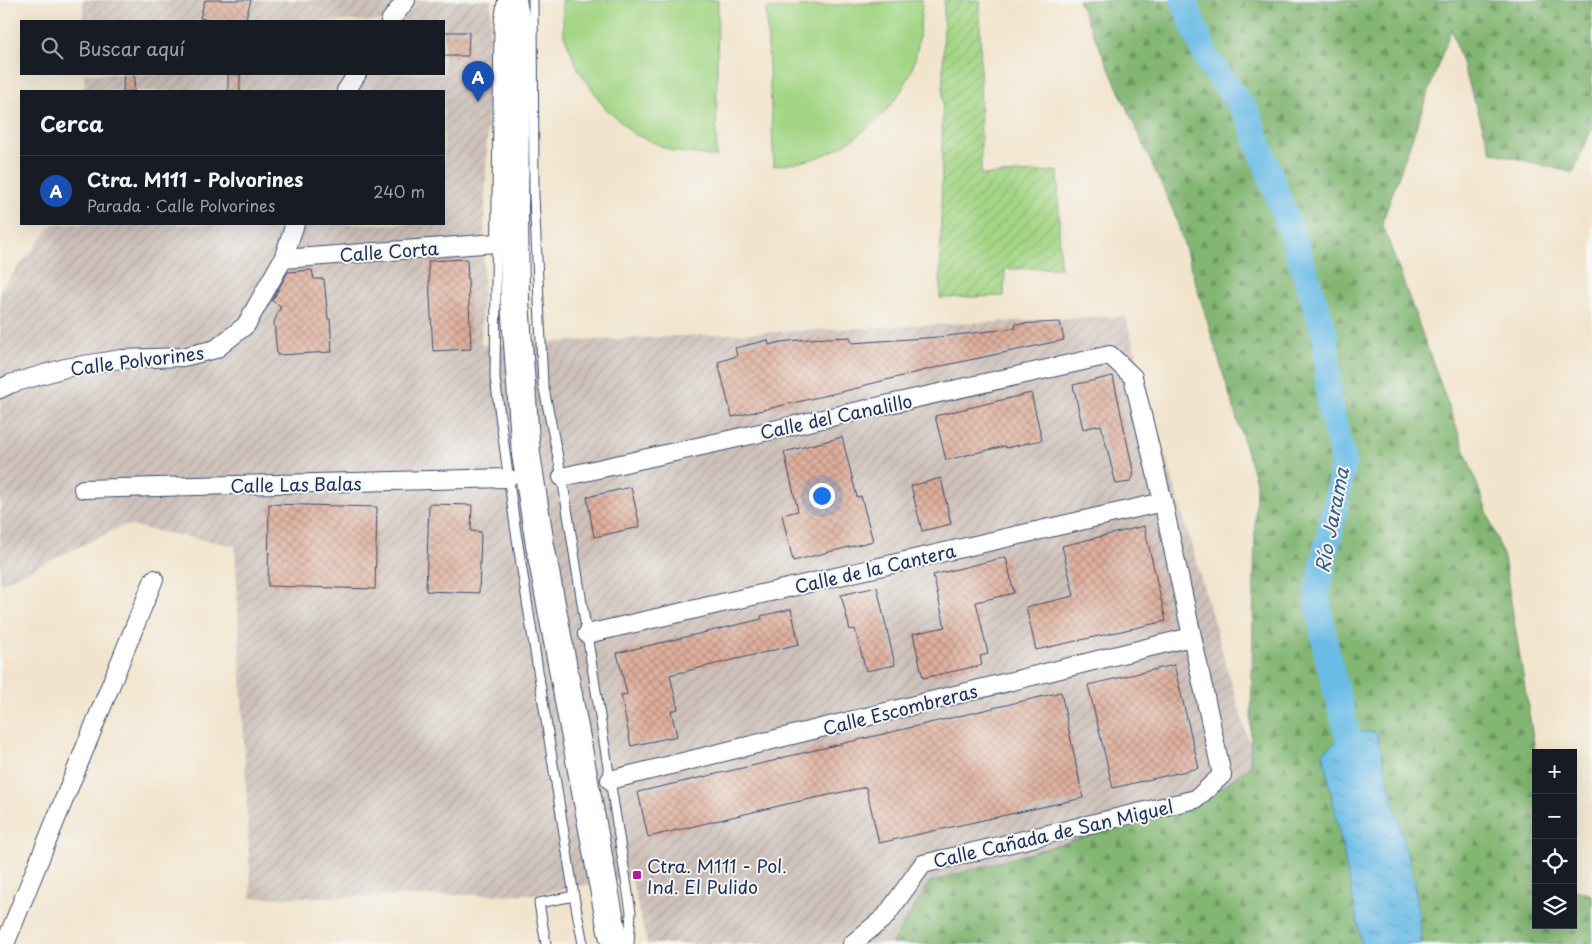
<!DOCTYPE html>
<html lang="es">
<meta charset="utf-8">
<style>
:root{--surface:#171b24;--page:#242831;--text:#f1f3f6;--muted:#9ea1a6;--line:#363941;--accent:#d690ce}
body{margin:0;font-family:"Playpen Sans",sans-serif;background:var(--page);color:var(--text)}
.controls{position:absolute;right:15px;bottom:15px;display:grid;overflow:hidden;border-radius:0px;box-shadow:0 5px 20px #0002}
.controls button{width:45px;height:45px;display:grid;place-items:center;padding:0;border:0;border-bottom:1px solid var(--line);background:var(--surface);color:var(--text);font:25px sans-serif}
.you{position:absolute;left:821px;top:495px;width:18px;height:18px;margin:-12px;border:4px solid #fff;border-radius:50%;background:#1a73e8;box-shadow:0 0 0 8px #1a73e833}
.badge{display:grid;place-items:center;width:32px;height:32px;border-radius:50%;background:var(--accent);color:#fff;font-size:16px;font-weight:700}
.pin{position:absolute;translate:-50% -41px;filter:drop-shadow(0 1px 2px #0008)}
.pin::after{content:'';position:absolute;top:26px;width:18px;height:15px;background:inherit;clip-path:polygon(0 0,100% 0,50% 100%)}
.list{margin:0;padding:0;list-style:none}
h2{display:flex;justify-content:space-between;align-items:center;height:65px;margin:0;padding:0 20px;font-size:21px}
h2 small{font-size:16px;font-weight:400;color:var(--muted)}
.list li{display:grid;grid-template-columns:32px 1fr auto;gap:15px;align-items:center;box-sizing:border-box;height:70px;padding:0 20px;border-top:1px solid var(--line)}
.list b{display:block;font-size:19px;white-space:nowrap}
.list p{margin:0;font-size:16px;white-space:nowrap;color:var(--muted)}
.list em{font-size:16px;font-style:normal;color:var(--muted)}
.icon{flex:none;width:28px;height:28px;fill:none;stroke:currentColor;stroke-width:2;stroke-linecap:round;stroke-linejoin:round}
.map{position:relative;flex:none;width:1592px;height:944px;overflow:hidden}
.search{position:absolute;background:var(--surface);box-shadow:0 5px 20px #0002;left:20px;top:20px;width:425px;height:55px;display:flex;align-items:center;gap:12px;box-sizing:border-box;padding:0 18px;border-radius:0px;color:var(--muted);font-size:19px}
.panel{position:absolute;background:var(--surface);box-shadow:0 5px 20px #0002;left:20px;top:90px;width:425px;height:135px;border-radius:0px}
.map>svg:first-child{display:block}
.industrial{fill:url(#industrial-furrows)}
.forest{fill:url(#forest-firs);stroke:#4e7268}
.garden{fill:url(#garden-furrows);stroke:#5f8271}
.pitch{fill:#a3d584;stroke:#5f8271}
.water{fill:url(#water-ripples);stroke:#4276a2}
.lines{fill:none;stroke-linecap:round;stroke-linejoin:round}
.river{stroke:#6abce6;stroke-width:26}
.building{fill:url(#building-cross-hatch)}
.lane-casing{stroke:#3b4a6e;stroke-width:11}
.street-casing{stroke:#3b4a6e;stroke-width:20}
.primary-casing{stroke:#3b4a6e;stroke-width:30}
.lane{stroke:#fff;stroke-width:9}
.street{stroke:#fff;stroke-width:18}
.primary{stroke:#fff;stroke-width:28}
.poi-dot{fill:#b5179e;stroke:#f6f6f2;stroke-width:2}
.labels{text-anchor:middle;dominant-baseline:central;stroke-width:4;stroke-linejoin:round;paint-order:stroke}
.street-label{font-size:18px;fill:#1b2f5e;stroke:#f6f6f2}
.poi-label{font-size:18px;fill:#1b2f5e;stroke:#f6f6f2;text-anchor:start}
.water-label{font-size:19px;font-style:italic;fill:#335987;stroke:#f6f6f2}
</style>
<div class="map">
<svg width="1592" height="944" viewBox="0 0 1592 944">
<defs>
<pattern id="industrial-furrows" width="10" height="10" patternUnits="userSpaceOnUse" patternTransform="scale(1.25)"><rect width="10" height="10" fill="#cec1ba"/><path d="M-1 1l2-2M0 10L10 0M9 11l2-2" fill="none" stroke="#b0a6a2"/></pattern>
<pattern id="forest-firs" width="22" height="20" patternUnits="userSpaceOnUse" patternTransform="scale(1.25)"><rect width="22" height="20" fill="#82b672"/><path d="M5 1l3.5 6h-7zM16 11l3.5 6h-7z" fill="#6a9461"/></pattern>
<pattern id="garden-furrows" width="10" height="10" patternUnits="userSpaceOnUse" patternTransform="scale(1.25)"><rect width="10" height="10" fill="#a3d584"/><path d="M-1 1l2-2M0 10L10 0M9 11l2-2" fill="none" stroke="#8cb774"/></pattern>
<pattern id="water-ripples" width="26" height="14" patternUnits="userSpaceOnUse" patternTransform="scale(1.25)"><rect width="26" height="14" fill="#6abce6"/><path d="M2 4q2-2 4 0t4 0M15 11q2-2 4 0t4 0" fill="none" stroke="#5699be"/></pattern>
<pattern id="building-cross-hatch" width="8" height="8" patternUnits="userSpaceOnUse" patternTransform="scale(1.25)"><rect width="8" height="8" fill="#dfaf9b"/><path d="M0 0l8 8M0 8l8-8" fill="none" stroke="#b48f82"/></pattern>
</defs>
<rect width="100%" height="100%" fill="#f6f6f2"/>
<filter id="ink" filterUnits="userSpaceOnUse"><feTurbulence type="fractalNoise" baseFrequency=".02" numOctaves="2"/><feDisplacementMap in="SourceGraphic" scale="10" xChannelSelector="R" yChannelSelector="G"/><feConvolveMatrix kernelMatrix="1 2 1 2 8 2 1 2 1" color-interpolation-filters="sRGB"/></filter>
<filter id="wash" filterUnits="userSpaceOnUse"><feTurbulence type="fractalNoise" baseFrequency=".0096" numOctaves="4" result="noise"/><feDisplacementMap in="SourceGraphic" scale="20" xChannelSelector="R" yChannelSelector="G"/><feGaussianBlur stdDeviation="1.12" result="paint"/><feColorMatrix in="noise" values="0 0 0 0 0 0 0 0 0 0 0 0 0 0 0 0 0 1.4 0 .05"/><feComposite in="paint" operator="in"/></filter>
<g filter="url(#wash)">
<rect width="100%" height="100%" fill="#f2e4cc"/>
<path class="industrial" d="M83 0H491L481 345 1125 316 1248 740 1277 756 1302 944H647L631 877 539 894 251 898 235 546 125 525 0 584V290L53 224H444V91H85L84 74H444V21H83Z"/>
<path class="forest" d="M1078 0H1592V129L1573 173 1491 152 1451 29 1382 223 1504 558 1536 756V925H1573V889L1592 895V944H891L930 882 1197 805 1250 767 1256 482 1175 215Z"/>
<path class="garden" d="M944 0H980L981 175 1058 171 1060 268 1005 269 1004 296 940 298Z"/>
<path class="pitch" d="M562 0H718L716 157 672 151 634 134 605 108 578 69 564 35Z
M922 0C920 25 920 52 909 76 894 111 852 146 816 158 803 162 788 164 774 166L766 9Z"/>
<path class="water" d="M1348 732H1376L1415 885 1422 944H1362L1323 752Z"/>
<g class="lines">
<path class="river" d="M1183 0 1207 59 1248 115 1298 251 1326 338 1329 402 1344 463 1317 595 1327 654 1356 767"/>
</g>
<g id="blocks">
<path class="building" d="M205 0H251L245 21H212L200 18Z
M444 32H469L468 56H444Z
M124 74H132L135 78 134 91H123Z
M228 74H240V91H228Z
M467 259 471 349 433 351 428 261Z
M312 270 314 279H324L328 319H330L332 352 277 355 274 322 281 306 272 301 288 272Z
M1060 322 1064 340 946 365 862 386V387L732 417 718 362 737 356 735 348 768 340 769 345 781 342 808 339 850 337 852 343 939 337 1016 328 1015 324Z
M1113 376 1134 475 1130 482 1116 484 1101 425 1083 429 1073 385Z
M1031 393 1042 440 1006 448 1005 446 946 460 935 416Z
M842 437 857 497 861 496 873 541 793 561 782 515 798 511 784 452Z
M941 478 951 524 922 531 911 486Z
M631 487 640 527 594 537 587 497Z
M269 504 377 507 375 589 268 586Z
M429 504 472 505 471 531 481 532 479 593 426 591Z
M1144 526 1166 621 1036 650 1026 607 1074 596 1062 546Z
M1006 557 1014 593 976 602 988 654 980 656 982 665 923 678 913 634 945 627 933 575Z
M877 587 895 665 866 671 855 629 850 630 841 595Z
M791 609 799 644 670 675 678 709 671 711 677 736 631 746 621 695 627 694 617 653 762 619 761 616Z
M1174 665 1199 768 1113 788 1088 685Z
M1061 692 1083 798 879 843 866 787 787 804 648 837 638 792 777 760V759Z"/>
</g>
</g>
<g filter="url(#ink)">
<use href="#blocks" fill-opacity="0" stroke="#3b4a6e" stroke-width="1"/>
<g class="lines">
<g class="lane-casing">
<path id="lane" d="M533 0 534 196 543 384 562 477 631 912 629 944
M502 3 499 22 495 378 515 526 574 896 583 944
M546 944 539 903 574 896"/>
</g>
<g class="street-casing">
<path id="street" d="M390 21 406 0
M346 91 357 74
M283 259 496 243
M0 389 10 384 65 368 121 359 183 357 216 349 246 325 283 259 295 224
M562 477 1110 355 1133 377 1163 502 1222 775 1196 799 923 864 885 917 852 944
M83 489 508 478
M587 634 1163 502
M610 780 1191 637
M5 944 154 579"/>
</g>
<g class="primary-casing">
<path id="primary" d="M512 0 516 23 514 212 515 302 526 454 540 545 612 931 616 944"/>
</g>
<use href="#lane" class="lane"/>
<use href="#street" class="street"/>
<use href="#primary" class="primary"/>
</g>
</g>
<rect class="poi-dot" x="632" y="870" width="10" height="10" rx="2.5"/>
<g class="labels">
<g class="street-label">
<text transform="translate(389 251) rotate(-4)">Calle Corta</text>
<text transform="translate(137 360) rotate(-7)">Calle Polvorines</text>
<text transform="translate(836 416) rotate(-12)">Calle del Canalillo</text>
<text transform="translate(296 484) rotate(-1)">Calle Las Balas</text>
<text transform="translate(875 568) rotate(-13)">Calle de la Cantera</text>
<text transform="translate(900 709) rotate(-14)">Calle Escombreras</text>
<text transform="translate(1053 833) rotate(-13)">Calle Cañada de San Miguel</text>
</g>
<g class="poi-label">
<text x="647" y="865">Ctra. M111 - Pol.<tspan x="647" dy="21">Ind. El Pulido</tspan></text>
</g>
<g class="water-label">
<text transform="translate(1331 520) rotate(-79)">Río Jarama</text>
</g>
</g>
</svg>
<div class="controls">
<button>+</button>
<button>−</button>
<button><svg class="icon" aria-label="locate" viewBox="0 0 24 24"><circle cx="12" cy="12" r="6"/><path d="M12 2v4M12 18v4M2 12h4M18 12h4"/></svg></button>
<button><svg class="icon" aria-label="layers" viewBox="0 0 24 24"><path d="M12 4l9 5-9 5-9-5zM3 14l9 5 9-5"/></svg></button>
</div>
<div class="you"></div>
<div class="pin badge" style="left:478px;top:102px;background:#1a4fb4">A</div>
<div class="search"><svg class="icon" aria-label="search" viewBox="0 0 24 24"><circle cx="10" cy="10" r="6"/><path d="M15 15l6 6"/></svg>Buscar aquí</div>
<section class="panel">
<h2>Cerca<small></small></h2>
<ul class="list">
<li><span class="badge" style="background:#1a4fb4">A</span><div><b>Ctra. M111 - Polvorines</b><p>Parada · Calle Polvorines</p></div><em>240 m</em></li>
</ul>
</section>
</div>
